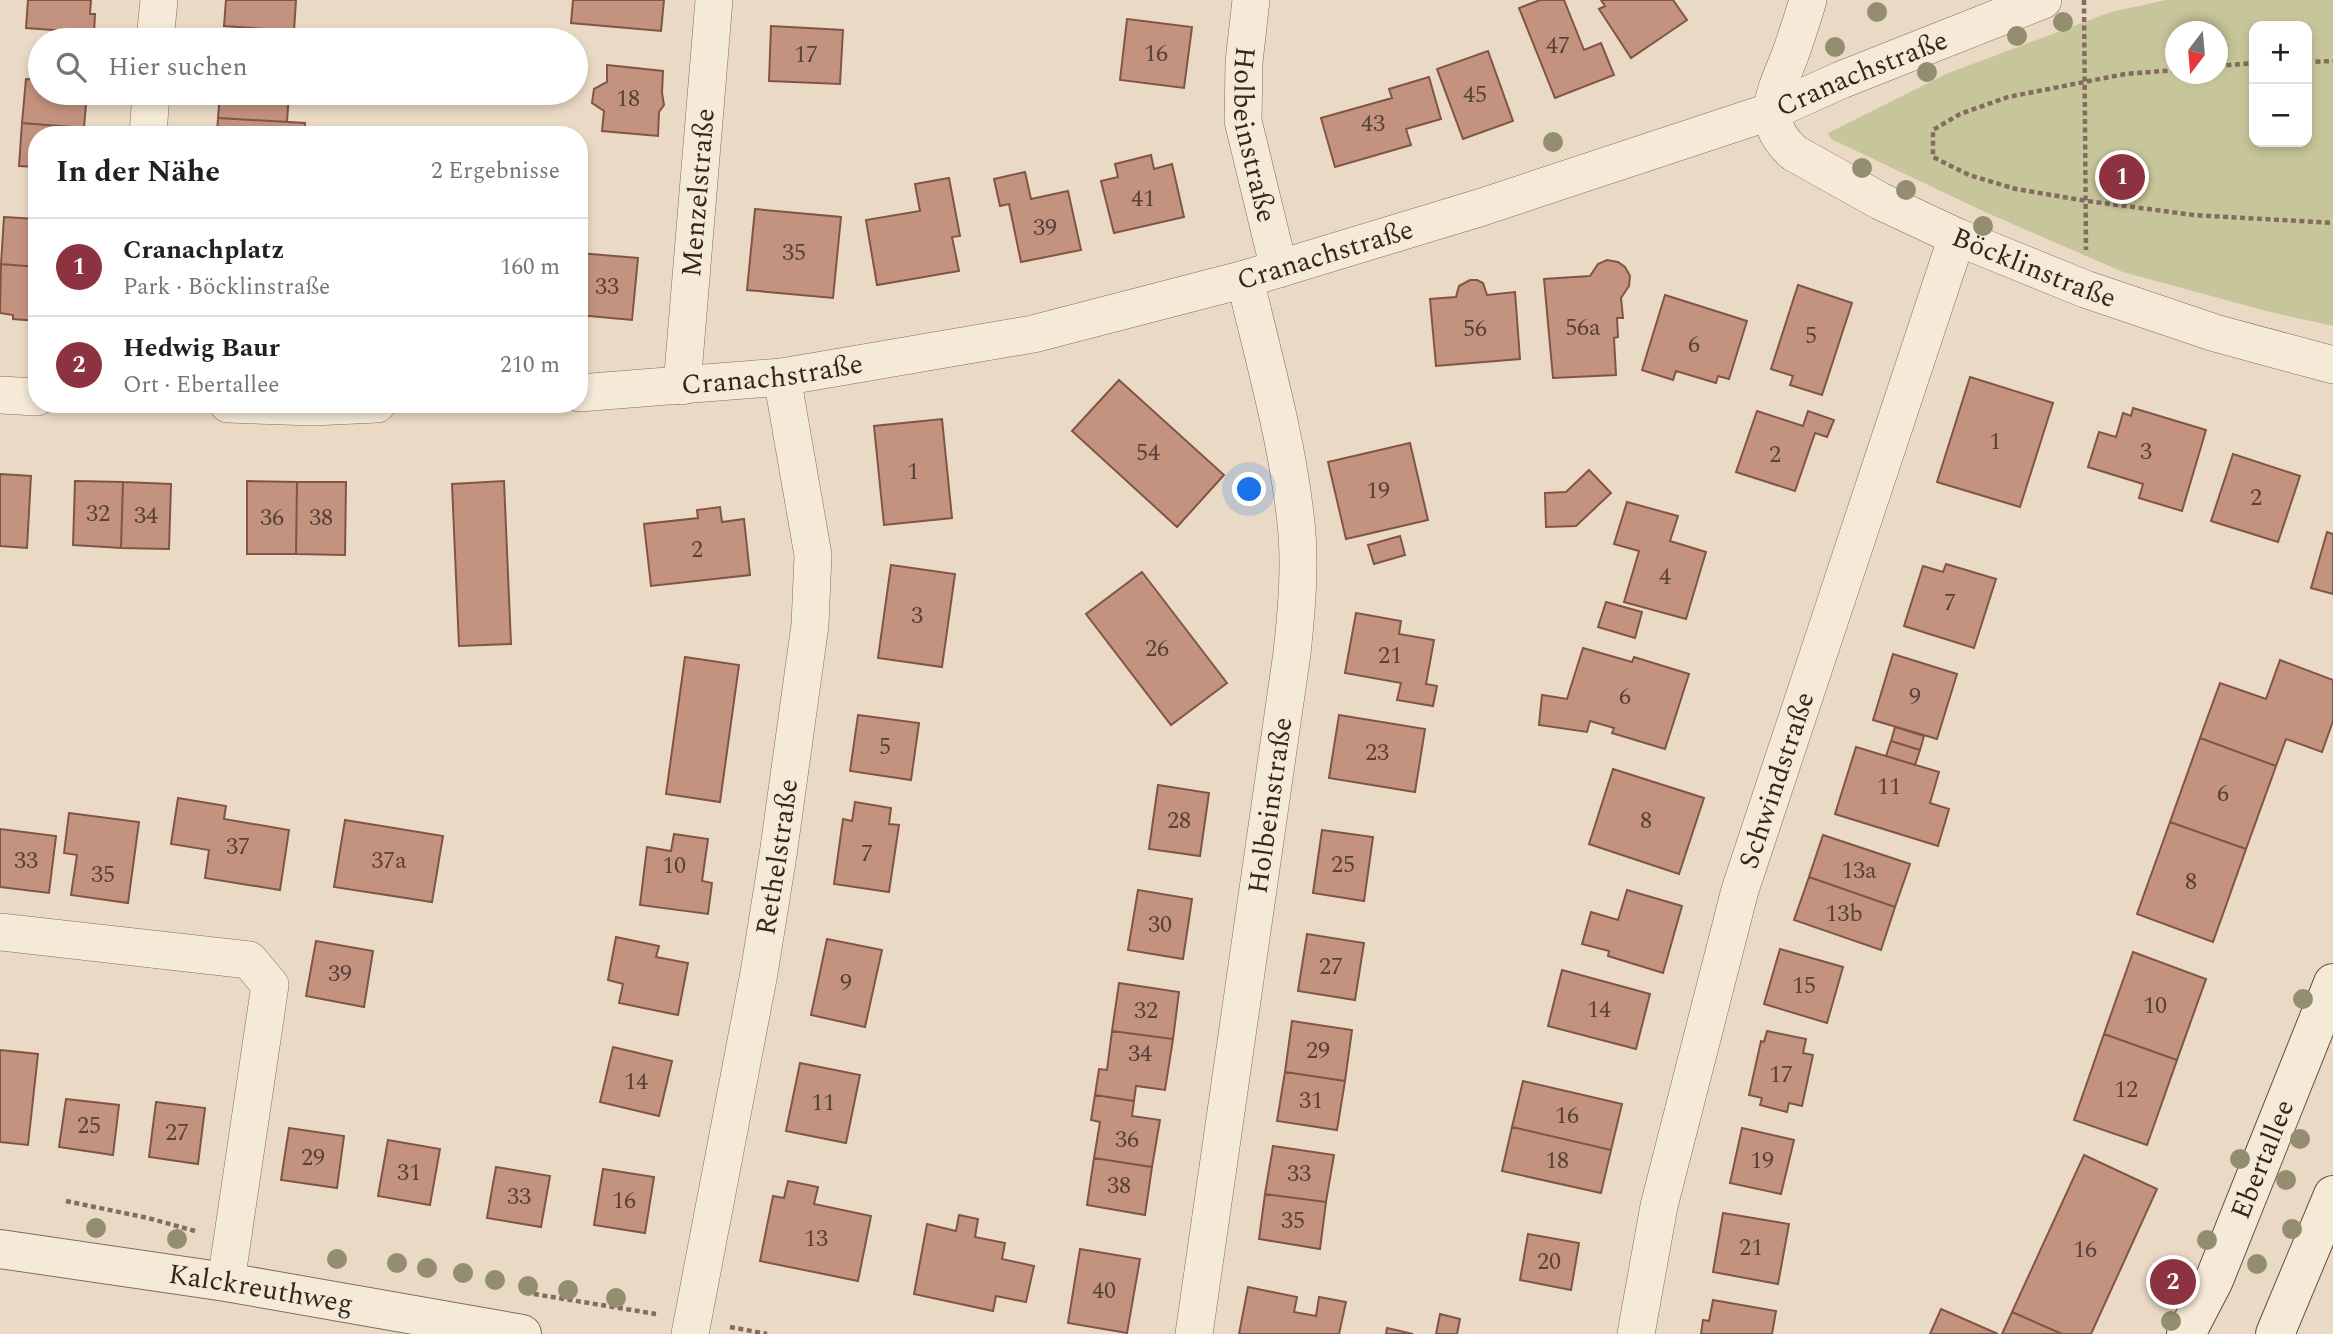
<!DOCTYPE html>
<html lang="de">
<meta charset="utf-8">
<style>
:root{--surface:#fff;--page:#f6f6f6;--text:#202124;--muted:#757577;--line:#e0e0e0;--accent:#8c333f}
body{margin:0;font-family:Spectral,serif;background:var(--page);color:var(--text)}
.controls{position:absolute;right:21px;top:21px;display:grid;overflow:hidden;border-radius:14px;box-shadow:0 4px 10px #0003}
.controls button{width:63px;height:63px;display:grid;place-items:center;padding:0;border:0;border-bottom:2px solid var(--line);background:var(--surface);color:var(--text);font:35px sans-serif}
.compass{position:absolute;left:2165px;top:21px;width:63px;height:63px;border-radius:50%;background:var(--surface);box-shadow:0 4px 10px #0003;rotate:196deg}
.you{position:absolute;left:1250px;top:490px;width:24px;height:24px;margin:-18px;border:5px solid #fff;border-radius:50%;background:#1a73e8;box-shadow:0 0 0 10px #1a73e833}
.badge{display:grid;place-items:center;width:46px;height:46px;border-radius:50%;background:var(--accent);color:#fff;font-size:23px;font-weight:700}
.pin{position:absolute;translate:-50% -50%;border:4px solid #fff;box-shadow:0 2px 7px #0006}
.list{margin:0;padding:0;list-style:none}
h2{display:flex;justify-content:space-between;align-items:center;height:91px;margin:0;padding:0 28px;font-size:30px}
h2 small{font-size:23px;font-weight:400;color:var(--muted)}
.list li{display:grid;grid-template-columns:46px 1fr auto;gap:21px;align-items:center;box-sizing:border-box;height:98px;padding:0 28px;border-top:2px solid var(--line)}
.list b{display:block;font-size:26px;white-space:nowrap}
.list p{margin:0;font-size:23px;white-space:nowrap;color:var(--muted)}
.list em{font-size:23px;font-style:normal;color:var(--muted)}
.icon{flex:none;width:38px;height:38px;fill:none;stroke:currentColor;stroke-width:2;stroke-linecap:round;stroke-linejoin:round}
.map{position:relative;flex:none;width:2333px;height:1334px;overflow:hidden}
.search{position:absolute;background:var(--surface);box-shadow:0 4px 10px #0003;left:28px;top:28px;width:560px;height:77px;display:flex;align-items:center;gap:18px;box-sizing:border-box;padding:0 24px;border-radius:38px;color:var(--muted);font-size:26px}
.panel{position:absolute;background:var(--surface);box-shadow:0 4px 10px #0003;left:28px;top:126px;width:560px;height:287px;border-radius:28px}
.map>svg:first-child{display:block}
.green{fill:#c7c69a;fill-rule:evenodd}
.building{fill:#c4937f;stroke:#805545;stroke-width:2}
.lines{fill:none;stroke-linecap:round;stroke-linejoin:round}
.minor-casing{stroke:#836c5d;stroke-width:38}
.tertiary-casing{stroke:#836c5d;stroke-width:40}
.secondary-casing{stroke:#654e40;stroke-width:40}
.path{stroke:#836c5d;stroke-width:4.5;stroke-dasharray:5 3.5;stroke-linecap:butt}
.minor{stroke:#f5e9d8;stroke-width:37}
.tertiary{stroke:#f5e9d8;stroke-width:38}
.secondary{stroke:#f5e9d8;stroke-width:38}
.tree{fill:#928e6f}
.labels{text-anchor:middle;dominant-baseline:central;stroke-width:6;stroke-linejoin:round;paint-order:stroke}
.number-label{font-size:24px;fill:#584237}
.street-label{font-size:28px;fill:#34271f;stroke:#f2e5d4}
</style>
<div class="map">
<svg width="2333" height="1334" viewBox="0 0 2333 1334">
<rect width="100%" height="100%" fill="#eadac5"/>
<path class="green" d="M2166 0H2333V326L2270 312 2123 272 1985 212 1831 139 1828 133 1946 74 2111 12ZM2254 26H2307V142H2254ZM2176 32H2218V74H2176Z"/>
<path class="building" d="M28 0H91L90 14H95L94 33 26 28Z
M226 0H296L294 31 224 26Z
M573 0H664L661 31 571 23Z
M1540 0H1564L1584 50 1601 43 1614 75 1555 98 1519 8Z
M1601 0H1673L1687 20 1631 58 1599 9 1605 6Z
M1127 19 1192 27 1184 88 1120 80Z
M771 26 843 30 840 84 769 81Z
M1488 51 1513 121 1463 139 1437 69Z
M607 65 663 71 662 93 664 105 659 112 658 136 602 131 604 111 592 103 594 89 607 82Z
M1429 77 1441 119 1406 129 1411 145 1335 167 1321 118 1392 98 1389 89Z
M26 79 40 80V93H87L84 128 22 123Z
M220 93H289L287 122 218 118Z
M218 118 305 123 304 135H217Z
M22 123 84 128V135H37V167L19 166Z
M1151 155 1154 169 1172 164 1184 217 1114 233 1101 181 1118 177 1115 164Z
M1025 172 1031 199 1068 191 1081 250 1021 262 1009 204 1000 206 994 179Z
M949 178 960 236 952 237 959 271 877 285 866 220 920 211 915 184Z
M755 209 841 217 833 298 747 290Z
M4 217 37 219V267L1 264Z
M579 253 638 258 632 320 579 315Z
M1607 260 1618 262 1625 267 1630 276 1629 286 1621 298 1623 318H1617L1618 337 1614 338 1616 375 1553 378 1544 279 1590 276 1598 264Z
M1 264 37 267V321L13 319V315L0 313Z
M1470 280H1477L1483 283 1487 295 1515 292 1520 359 1436 366 1430 299 1456 297 1459 286Z
M1798 285 1852 303 1822 395 1790 385 1793 376 1771 369Z
M1665 295 1747 321 1729 379 1718 376 1716 383 1676 371 1673 380 1642 370Z
M1970 377 2053 403 2020 507 1937 482Z
M1119 380 1224 475 1177 527 1072 431Z
M2133 408 2206 430 2182 511 2139 498 2143 484 2088 467 2099 432 2116 437 2123 413 2131 416Z
M1757 411 1803 426 1808 411 1834 420 1827 437 1815 433 1795 491 1736 472Z
M942 419 952 518 884 525 874 426Z
M1410 443 1428 520 1346 539 1328 462Z
M2233 454 2300 476 2278 542 2211 521Z
M1589 470 1611 493 1576 526 1546 527 1545 493 1566 492Z
M0 474 31 476 27 548 0 546Z
M75 481 123 482 121 548 73 545Z
M247 481 297 482 296 554H247Z
M504 481 511 644 459 646 452 484Z
M123 482 171 484 169 549 121 548Z
M297 482H346L345 555 296 554Z
M1627 502 1678 516 1670 541 1706 552 1686 619 1624 602 1639 551 1614 544Z
M720 507 722 522 744 519 750 575 651 586 644 524 698 518 697 510Z
M2327 532 2333 534V594L2311 588Z
M1400 536 1405 555 1374 564 1368 545Z
M1946 564 1996 579 1974 648 1904 626 1923 566 1943 572Z
M891 565 955 574 942 667 878 658Z
M1142 572 1227 683 1171 725 1086 614Z
M1606 602 1642 612 1635 638 1598 627Z
M1356 613 1401 621 1399 634 1434 640 1426 684 1437 686 1433 706 1397 700 1401 683 1345 673Z
M1583 648 1632 662 1634 657 1689 674 1665 749 1612 733 1614 728 1590 721 1587 732 1539 725 1542 695 1567 699Z
M1893 654 1957 674 1937 739 1873 720Z
M685 657 739 665 720 802 666 794Z
M2280 660 2333 680V721L2322 752 2286 739 2276 766 2200 738 2220 683 2266 699Z
M858 715 919 723 911 780 850 771Z
M1339 715 1425 729 1415 792 1329 778Z
M1895 727 1924 736 1920 750 1891 741Z
M2200 738 2276 766 2246 849 2170 822Z
M1891 741 1920 750 1915 765 1886 756Z
M1856 747 1939 772 1930 803 1949 809 1938 846 1835 814Z
M1613 769 1704 798 1679 874 1589 844Z
M1158 785 1209 793 1200 856 1149 849Z
M178 798 226 806 224 819 289 830 280 890 205 878 209 850 171 844Z
M855 802 891 808 889 824 899 825 889 892 834 884 843 819 852 821Z
M69 813 139 822 128 903 71 895 77 855 64 853Z
M345 820 443 836 432 902 334 887Z
M2170 822 2246 849 2213 942 2137 914Z
M0 829 56 836 49 893 0 887Z
M1322 830 1373 837 1364 901 1313 893Z
M674 834 708 839 702 881 712 883 708 914 640 905 647 847 671 851Z
M1823 835 1910 864 1895 907 1809 877Z
M1809 877 1895 907 1881 950 1794 920Z
M1138 890 1192 899 1183 959 1128 950Z
M1627 890 1682 906 1663 973 1608 956 1609 951 1582 944 1591 912 1618 920Z
M1307 934 1364 943 1355 1000 1298 991Z
M616 937 659 946 656 957 688 963 678 1015 619 1003 623 984 608 980Z
M827 939 882 950 865 1027 811 1015Z
M316 941 373 951 364 1007 306 996Z
M1780 949 1843 967 1827 1023 1764 1004Z
M2133 952 2206 979 2177 1060 2104 1034Z
M1562 970 1650 994 1636 1049 1548 1026Z
M1119 983 1179 992 1173 1039 1112 1031Z
M1292 1021 1352 1030 1345 1081 1285 1072Z
M1112 1031 1173 1039 1165 1090 1136 1086 1134 1101 1095 1095 1099 1069 1107 1070Z
M1767 1031 1806 1039 1803 1053 1813 1055 1802 1106 1789 1103 1787 1112 1760 1105 1762 1098 1749 1095 1761 1041 1764 1042Z
M2104 1034 2177 1060 2147 1145 2074 1120Z
M613 1047 672 1061 659 1116 600 1102Z
M0 1050 38 1054 28 1145 0 1142Z
M800 1063 860 1075 846 1143 786 1131Z
M1285 1072 1345 1081 1337 1130 1277 1121Z
M1523 1081 1622 1104 1611 1150 1512 1127Z
M1095 1095 1134 1101 1132 1116 1160 1120 1152 1167 1094 1158 1100 1122 1091 1120Z
M66 1099 119 1105 113 1155 59 1147Z
M156 1102 205 1108 198 1164 149 1157Z
M1512 1127 1611 1150 1601 1193 1502 1171Z
M289 1128 344 1136 337 1188 281 1180Z
M1742 1128 1794 1140 1781 1194 1730 1183Z
M388 1140 440 1149 430 1205 378 1196Z
M1273 1146 1334 1155 1326 1202 1265 1194Z
M2084 1155 2157 1189 2091 1334H2062L2012 1312Z
M1094 1158 1152 1167 1145 1215 1087 1205Z
M496 1167 550 1176 541 1227 487 1218Z
M603 1169 654 1177 645 1233 594 1225Z
M788 1181 818 1187 814 1204 871 1216 858 1281 760 1261 773 1196 784 1198Z
M1265 1194 1326 1202 1320 1249 1259 1239Z
M1723 1213 1789 1224 1778 1284 1713 1272Z
M959 1215 978 1219 975 1237 1005 1243 1002 1259 1034 1266 1026 1302 996 1296 993 1311 914 1294 927 1224 956 1231Z
M1528 1234 1579 1243 1571 1290 1520 1280Z
M1080 1249 1140 1259 1127 1333 1068 1323Z
M1248 1287 1297 1297 1294 1312 1316 1316 1319 1297 1346 1302 1339 1334H1239Z
M1713 1300 1776 1311 1772 1334H1701L1703 1320 1709 1321Z
M1941 1309 1998 1334H1930Z
M2012 1312 2062 1334H2002Z
M1440 1314 1460 1319 1457 1334H1436Z
M1387 1328 1413 1334H1386Z"/>
<g class="lines">
<g class="minor-casing">
<g id="minor">
<path id="s1" d="M1251 0 1244 62 1243 121 1279 269"/>
<path id="s2" d="M1808 0C1802 20 1796 39 1789 58 1774 95 1759 122 1794 153L1880 201 1957 237 2085 289 2215 333 2333 365"/>
<path d="M155 40 159 0"/>
<path d="M148 135 151 93"/>
<path id="s3" d="M682 386 714 0"/>
<path id="s4" d="M579 393 782 377 1033 334 1245 279 1479 208 1772 111 1841 80 2043 0"/>
<path d="M0 395 37 397"/>
<path d="M228 404 312 407 377 404"/>
<path d="M0 932 249 960 270 985 226 1282"/>
<path id="s5" d="M690 1334 759 973 778 855 810 625 813 555 782 377"/>
<path id="s6" d="M1194 1334 1292 653C1297 607 1301 560 1295 514 1286 436 1263 356 1245 279"/>
<path id="s7" d="M1636 1334 1659 1206 1740 890 1957 237"/>
</g>
</g>
<g class="tertiary-casing">
<g id="tertiary">
<path id="s8" d="M0 1249 226 1282 522 1334"/>
</g>
</g>
<g class="secondary-casing">
<g id="secondary">
<path id="s9" d="M2186 1334 2214 1280 2333 983"/>
<path d="M2275 1334 2333 1195"/>
</g>
</g>
<path class="path" d="M2084 0 2086 250
M2307 62 2333 61
M2218 66 2254 63
M2176 70 2125 74 2008 97 1960 114 1933 130V157L1969 175 2016 189 2087 201 2194 215 2333 223
M66 1201 148 1218 195 1231
M534 1294 656 1314
M730 1327 767 1334"/>
<use href="#minor" class="minor"/>
<use href="#tertiary" class="tertiary"/>
<use href="#secondary" class="secondary"/>
</g>
<g class="tree">
<circle cx="1877" cy="12" r="10"/>
<circle cx="2063" cy="22" r="10"/>
<circle cx="2017" cy="36" r="10"/>
<circle cx="1835" cy="47" r="10"/>
<circle cx="1927" cy="72" r="10"/>
<circle cx="1553" cy="142" r="10"/>
<circle cx="1862" cy="168" r="10"/>
<circle cx="1906" cy="190" r="10"/>
<circle cx="1983" cy="226" r="10"/>
<circle cx="2303" cy="999" r="10"/>
<circle cx="2300" cy="1139" r="10"/>
<circle cx="2240" cy="1159" r="10"/>
<circle cx="2286" cy="1180" r="10"/>
<circle cx="96" cy="1228" r="10"/>
<circle cx="2292" cy="1229" r="10"/>
<circle cx="177" cy="1239" r="10"/>
<circle cx="2207" cy="1240" r="10"/>
<circle cx="337" cy="1259" r="10"/>
<circle cx="397" cy="1263" r="10"/>
<circle cx="2257" cy="1264" r="10"/>
<circle cx="427" cy="1268" r="10"/>
<circle cx="463" cy="1273" r="10"/>
<circle cx="495" cy="1280" r="10"/>
<circle cx="528" cy="1286" r="10"/>
<circle cx="568" cy="1290" r="10"/>
<circle cx="616" cy="1298" r="10"/>
<circle cx="2171" cy="1321" r="10"/>
</g>
<g class="labels">
<g class="number-label">
<text x="1558" y="46">47</text>
<text x="1156" y="54">16</text>
<text x="806" y="55">17</text>
<text x="1475" y="95">45</text>
<text x="628" y="99">18</text>
<text x="1373" y="124">43</text>
<text x="1143" y="199">41</text>
<text x="1045" y="228">39</text>
<text x="794" y="253">35</text>
<text x="607" y="287">33</text>
<text x="1583" y="328">56a</text>
<text x="1475" y="329">56</text>
<text x="1811" y="336">5</text>
<text x="1694" y="345">6</text>
<text x="1995" y="442">1</text>
<text x="2146" y="452">3</text>
<text x="1148" y="453">54</text>
<text x="1775" y="455">2</text>
<text x="913" y="472">1</text>
<text x="1378" y="491">19</text>
<text x="2256" y="498">2</text>
<text x="98" y="514">32</text>
<text x="146" y="516">34</text>
<text x="272" y="518">36</text>
<text x="321" y="518">38</text>
<text x="697" y="550">2</text>
<text x="1665" y="577">4</text>
<text x="1950" y="603">7</text>
<text x="917" y="616">3</text>
<text x="1157" y="649">26</text>
<text x="1390" y="656">21</text>
<text x="1625" y="697">6</text>
<text x="1915" y="697">9</text>
<text x="885" y="747">5</text>
<text x="1377" y="753">23</text>
<text x="1889" y="787">11</text>
<text x="2223" y="794">6</text>
<text x="1179" y="821">28</text>
<text x="1646" y="821">8</text>
<text x="238" y="847">37</text>
<text x="867" y="854">7</text>
<text x="26" y="861">33</text>
<text x="389" y="861">37a</text>
<text x="1343" y="865">25</text>
<text x="674" y="866">10</text>
<text x="1859" y="871">13a</text>
<text x="103" y="875">35</text>
<text x="2191" y="882">8</text>
<text x="1844" y="914">13b</text>
<text x="1160" y="925">30</text>
<text x="1331" y="967">27</text>
<text x="340" y="974">39</text>
<text x="846" y="983">9</text>
<text x="1804" y="986">15</text>
<text x="2155" y="1006">10</text>
<text x="1599" y="1010">14</text>
<text x="1146" y="1011">32</text>
<text x="1318" y="1051">29</text>
<text x="1140" y="1054">34</text>
<text x="1781" y="1075">17</text>
<text x="636" y="1082">14</text>
<text x="2126" y="1090">12</text>
<text x="1311" y="1101">31</text>
<text x="823" y="1103">11</text>
<text x="1567" y="1116">16</text>
<text x="89" y="1126">25</text>
<text x="177" y="1133">27</text>
<text x="1127" y="1140">36</text>
<text x="313" y="1158">29</text>
<text x="1557" y="1161">18</text>
<text x="1762" y="1161">19</text>
<text x="409" y="1173">31</text>
<text x="1299" y="1174">33</text>
<text x="1119" y="1186">38</text>
<text x="519" y="1197">33</text>
<text x="624" y="1201">16</text>
<text x="1293" y="1221">35</text>
<text x="816" y="1239">13</text>
<text x="1751" y="1248">21</text>
<text x="2085" y="1250">16</text>
<text x="1549" y="1262">20</text>
<text x="1104" y="1291">40</text>
</g>
<g class="street-label">
<text stroke="none"><textPath href="#s4" startOffset="1328">Cranachstraße</textPath></text>
<text stroke="none"><textPath href="#s1" startOffset="136">Holbeinstraße</textPath></text>
<text stroke="none"><textPath href="#s3" startOffset="194">Menzelstraße</textPath></text>
<text stroke="none"><textPath href="#s4" startOffset="761">Cranachstraße</textPath></text>
<text stroke="none"><textPath href="#s2" startOffset="432">Böcklinstraße</textPath></text>
<text stroke="none"><textPath href="#s4" startOffset="194">Cranachstraße</textPath></text>
<text stroke="none"><textPath href="#s7" startOffset="572">Schwindstraße</textPath></text>
<text stroke="none"><textPath href="#s6" startOffset="534">Holbeinstraße</textPath></text>
<text stroke="none"><textPath href="#s5" startOffset="485">Rethelstraße</textPath></text>
<text stroke="none"><textPath href="#s9" startOffset="191">Ebertallee</textPath></text>
<text stroke="none"><textPath href="#s8" startOffset="264">Kalckreuthweg</textPath></text>
</g>
</g>
</svg>
<div class="controls">
<button>+</button>
<button>−</button>
</div>
<svg class="compass" viewBox="-18 -18 36 36"><path d="M0-13l5 13h-10z" fill="#e53935"/><path d="M0 13l5-13h-10z" fill="#757577"/></svg>
<div class="you"></div>
<div class="pin badge" style="left:2122px;top:177px">1</div>
<div class="pin badge" style="left:2173px;top:1282px">2</div>
<div class="search"><svg class="icon" aria-label="search" viewBox="0 0 24 24"><circle cx="10" cy="10" r="6"/><path d="M15 15l6 6"/></svg>Hier suchen</div>
<section class="panel">
<h2>In der Nähe<small>2 Ergebnisse</small></h2>
<ul class="list">
<li><span class="badge">1</span><div><b>Cranachplatz</b><p>Park · Böcklinstraße</p></div><em>160 m</em></li>
<li><span class="badge">2</span><div><b>Hedwig Baur</b><p>Ort · Ebertallee</p></div><em>210 m</em></li>
</ul>
</section>
</div>
